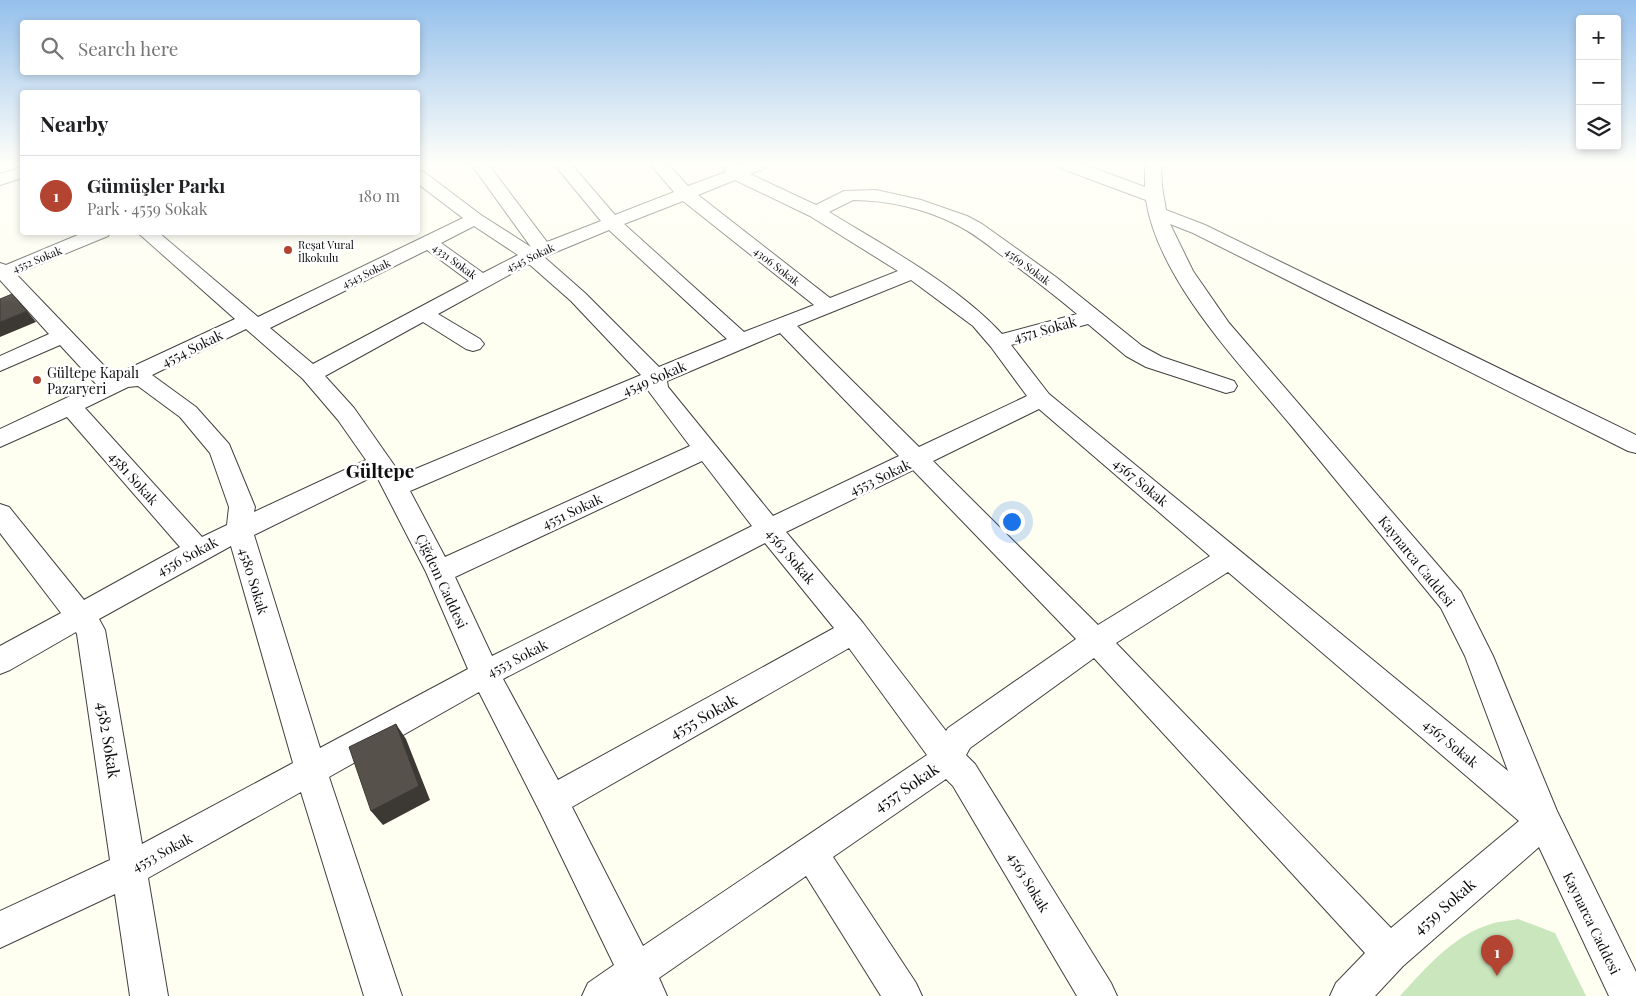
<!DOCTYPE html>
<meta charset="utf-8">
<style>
:root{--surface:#fff;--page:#f2f2f2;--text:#202124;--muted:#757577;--line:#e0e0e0;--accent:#b34432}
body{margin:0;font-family:"Playfair Display",serif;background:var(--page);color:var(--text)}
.controls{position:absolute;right:15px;top:15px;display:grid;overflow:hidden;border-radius:5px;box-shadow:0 2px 8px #0003}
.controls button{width:45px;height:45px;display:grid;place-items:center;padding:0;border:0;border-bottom:1px solid var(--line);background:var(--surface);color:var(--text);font:25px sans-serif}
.you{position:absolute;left:1011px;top:521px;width:18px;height:18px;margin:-12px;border:4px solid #fff;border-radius:50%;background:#1a73e8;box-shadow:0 0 0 8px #1a73e833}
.badge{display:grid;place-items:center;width:32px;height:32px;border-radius:50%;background:var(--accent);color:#fff;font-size:16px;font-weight:700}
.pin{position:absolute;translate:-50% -41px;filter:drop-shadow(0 1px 2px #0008)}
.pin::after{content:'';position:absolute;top:26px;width:18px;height:15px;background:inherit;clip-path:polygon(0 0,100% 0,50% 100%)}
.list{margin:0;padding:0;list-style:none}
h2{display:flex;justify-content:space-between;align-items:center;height:65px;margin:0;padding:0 20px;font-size:21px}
h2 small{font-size:16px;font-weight:400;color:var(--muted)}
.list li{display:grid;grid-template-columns:32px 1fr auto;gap:15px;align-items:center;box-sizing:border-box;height:80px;padding:0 20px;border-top:1px solid var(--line)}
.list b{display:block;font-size:19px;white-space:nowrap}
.list p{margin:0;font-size:16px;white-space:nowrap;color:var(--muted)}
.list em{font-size:16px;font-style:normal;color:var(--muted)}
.icon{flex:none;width:28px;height:28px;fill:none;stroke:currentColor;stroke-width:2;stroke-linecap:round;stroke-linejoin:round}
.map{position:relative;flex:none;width:1636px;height:996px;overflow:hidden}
.search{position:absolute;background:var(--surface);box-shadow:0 2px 8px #0003;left:20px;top:20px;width:400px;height:55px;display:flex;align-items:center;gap:12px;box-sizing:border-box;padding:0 18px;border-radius:5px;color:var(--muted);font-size:19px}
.panel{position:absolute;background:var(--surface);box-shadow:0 2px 8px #0003;left:20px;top:90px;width:400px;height:145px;border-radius:5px}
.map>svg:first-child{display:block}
.green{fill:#cae6bd}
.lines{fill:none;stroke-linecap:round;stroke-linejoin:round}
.minor-casing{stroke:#414141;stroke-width:2}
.minor{fill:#fff;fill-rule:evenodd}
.shaded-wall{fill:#3c3934}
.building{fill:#56524b;stroke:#3c3934}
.poi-dot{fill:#b34432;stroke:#fff;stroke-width:2}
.labels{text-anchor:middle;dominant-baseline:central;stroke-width:5;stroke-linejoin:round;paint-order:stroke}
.far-poi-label{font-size:11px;fill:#0e0e0e;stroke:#fff;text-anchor:start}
.far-street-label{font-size:11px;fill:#0e0e0e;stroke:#fff}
.street-label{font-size:14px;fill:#0e0e0e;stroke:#fff}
.poi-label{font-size:14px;fill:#0e0e0e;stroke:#fff;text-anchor:start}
.near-street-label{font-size:16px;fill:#0e0e0e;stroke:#fff}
.district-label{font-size:19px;font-weight:bold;fill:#0e0e0e;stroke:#fff}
</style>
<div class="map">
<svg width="1636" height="996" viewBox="0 0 1636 996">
<rect width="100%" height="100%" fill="#fefef1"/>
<path class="green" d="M1518 919 1555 933 1586 996H1400C1427 967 1452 936 1491 924 1499 921 1509 921 1518 919Z"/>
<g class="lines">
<g class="minor-casing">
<path id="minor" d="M471 164H488L547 242 601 221 554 164H571L615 215 674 192 650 164H668L688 186 726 172 721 164H738L739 166 744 164H768L766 168 750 174 816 205 844 191 876 190 921 200 967 216 982 224 1056 277 1142 346 1162 357 1234 381 1237 386 1234 391 1226 393 1146 367 1126 356 1088 324 1011 345 1049 394 1508 771 1465 656 1441 608C1392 548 1343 489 1294 429 1242 366 1159 282 1146 200L1060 168 1058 164H1082L1145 187V164H1161L1162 187 1166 210 1205 225 1636 435V453L1628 451 1193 233 1170 224 1193 271 1229 323 1461 592 1493 656 1557 811 1636 972V996H1609L1539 847 1403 966 1375 996H1330L1336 983 1365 953 1094 658 970 748 966 755 975 764 1111 983 1117 996H1077L953 786 946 779 833 857 916 983 922 996H881L806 876 659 978 667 996H582L588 983 614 965 540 812 479 692 329 777 402 996H364L301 792 148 878 168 996H130L115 894 0 948V911L110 860 77 634 76 632 10 670 0 674V646L61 613 0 533V504L9 507 84 600 180 547 67 417 0 447V429L96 384 60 345 0 371V356L49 334 0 280V263L6 265 85 232H111L108 236 16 274 111 373 121 372 235 319 137 232H158L258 317 463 218 418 184V171L424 172 481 215 531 247ZM735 180 810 216 898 271 830 298 698 195ZM853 200C888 200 926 209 957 225 973 233 987 244 1001 255 1027 274 1052 293 1077 314L1002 334C957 285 886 247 829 212ZM683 201 814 305 744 332 624 224ZM474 226 518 255 483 273 441 243ZM609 230 727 339 659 367 585 293 544 257ZM427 250 469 281 313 364 270 328ZM529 264 571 301 641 375 401 475 354 408 325 376 423 322 466 349 473 351 480 349 484 344 480 339 438 314ZM911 280 973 326 991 347 1027 396 919 447 797 326ZM246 329 303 379 338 420 366 460 254 512 255 507 229 444 196 407 152 375ZM780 333 899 456 773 516 668 387 667 381ZM138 386 180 417 210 453 229 507 227 525 202 537 85 408 128 387ZM647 389 690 446 445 557 410 491ZM1039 409 1210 556 1098 625 933 461ZM702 461 752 526 492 656 455 577ZM913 470 1076 639 948 728 946 731 863 623 786 532ZM376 475 426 572 468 669 320 748 254 535ZM765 543 834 628 558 780 503 679ZM231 546 293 763 142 844 105 630 99 619ZM1228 572 1519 821 1391 928 1116 643ZM849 648 927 755 643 946 572 807Z
M22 167V178L0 185V174Z"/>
</g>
<use href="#minor" class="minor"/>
</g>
<path class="shaded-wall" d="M27 311 36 322 0 337V322Z
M396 724 406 739 430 800 383 825 371 811Z"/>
<path class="building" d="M12 294 27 311 0 322V299Z
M396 724 419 786 371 811 349 747Z"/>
<linearGradient id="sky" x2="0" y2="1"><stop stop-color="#95c0ec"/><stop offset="0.54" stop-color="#fffff9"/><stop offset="1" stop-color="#fffff9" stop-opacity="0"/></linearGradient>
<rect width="1636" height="304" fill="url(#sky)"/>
<g class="poi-dot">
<circle cx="288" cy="250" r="5"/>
<circle cx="37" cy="380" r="5"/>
</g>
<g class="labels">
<g class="far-poi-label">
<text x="298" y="244">Reşat Vural<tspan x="298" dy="13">İlkokulu</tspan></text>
</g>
<g class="far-street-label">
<text transform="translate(530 257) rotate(-25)">4545 Sokak</text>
<text transform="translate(37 259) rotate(-22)">4552 Sokak</text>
<text transform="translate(455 261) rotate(36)">4331 Sokak</text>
<text transform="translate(777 266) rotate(38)">4306 Sokak</text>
<text transform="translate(1028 266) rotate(37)">4569 Sokak</text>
<text transform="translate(366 273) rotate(-26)">4543 Sokak</text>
</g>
<g class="street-label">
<text transform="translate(1045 329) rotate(-15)">4571 Sokak</text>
<text transform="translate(192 348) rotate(-26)">4554 Sokak</text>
<text transform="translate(654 378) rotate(-23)">4549 Sokak</text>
<text transform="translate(880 477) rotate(-25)">4553 Sokak</text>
<text transform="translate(134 478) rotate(48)">4581 Sokak</text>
<text transform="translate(1141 482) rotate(40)">4567 Sokak</text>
<text transform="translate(572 511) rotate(-25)">4551 Sokak</text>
<text transform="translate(187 556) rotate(-28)">4556 Sokak</text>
<text transform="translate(791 556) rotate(50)">4563 Sokak</text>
<text transform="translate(1417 561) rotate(51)">Kaynarca Caddesi</text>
<text transform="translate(254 581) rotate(73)">4580 Sokak</text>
<text transform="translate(442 581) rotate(65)">Çiğdem Caddesi</text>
<text transform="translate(517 658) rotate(-27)">4553 Sokak</text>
<text transform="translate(1451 743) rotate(40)">4567 Sokak</text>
<text transform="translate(162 852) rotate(-28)">4553 Sokak</text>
<text transform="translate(1029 882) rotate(59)">4563 Sokak</text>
<text transform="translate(1592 923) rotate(64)">Kaynarca Caddesi</text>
</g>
<g class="poi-label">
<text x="47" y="372">Gültepe Kapalı<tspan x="47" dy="16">Pazaryeri</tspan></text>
</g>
<g class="near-street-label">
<text transform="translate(703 716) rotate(-29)">4555 Sokak</text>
<text transform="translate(109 740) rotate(81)">4582 Sokak</text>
<text transform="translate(906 787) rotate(-34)">4557 Sokak</text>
<text transform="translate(1444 906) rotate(-41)">4559 Sokak</text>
</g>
<g class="district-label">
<text x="380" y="470">Gültepe</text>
</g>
</g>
</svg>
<div class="controls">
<button>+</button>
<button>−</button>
<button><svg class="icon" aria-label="layers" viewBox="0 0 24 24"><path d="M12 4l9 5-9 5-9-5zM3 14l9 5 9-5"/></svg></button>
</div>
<div class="you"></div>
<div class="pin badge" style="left:1497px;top:976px">1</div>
<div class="search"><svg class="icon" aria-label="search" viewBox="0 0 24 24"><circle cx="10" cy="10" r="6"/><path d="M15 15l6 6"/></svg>Search here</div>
<section class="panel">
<h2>Nearby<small></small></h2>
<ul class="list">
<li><span class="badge">1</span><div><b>Gümüşler Parkı</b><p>Park · 4559 Sokak</p></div><em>180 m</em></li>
</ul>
</section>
</div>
